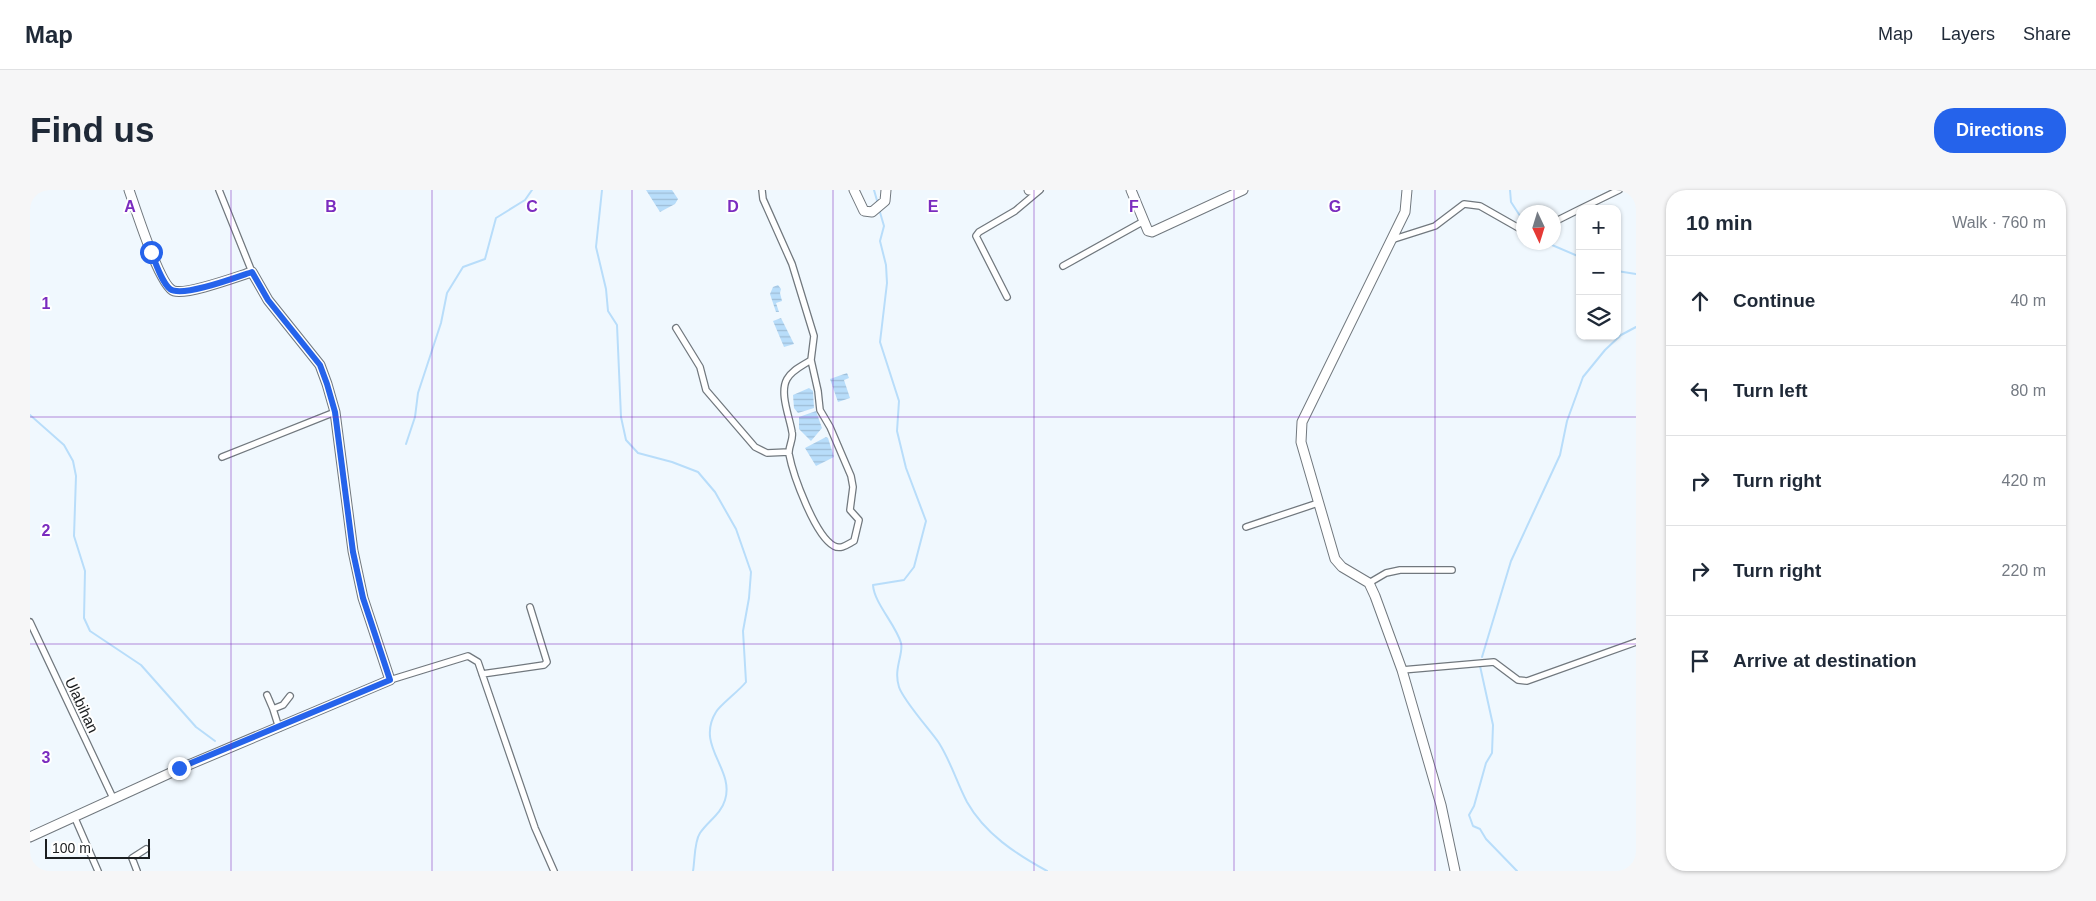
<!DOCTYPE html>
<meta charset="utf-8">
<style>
:root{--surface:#fff;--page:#f6f6f7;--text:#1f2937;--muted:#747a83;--line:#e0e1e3;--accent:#2563eb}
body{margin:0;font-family:Helvetica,sans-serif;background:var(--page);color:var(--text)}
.controls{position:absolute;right:15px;top:15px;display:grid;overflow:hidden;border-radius:10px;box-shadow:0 1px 4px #0004}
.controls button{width:45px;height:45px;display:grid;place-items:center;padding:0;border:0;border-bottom:1px solid var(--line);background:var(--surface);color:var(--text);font:25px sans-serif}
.compass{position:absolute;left:1486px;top:15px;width:45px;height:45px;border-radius:50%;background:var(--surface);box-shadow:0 1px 4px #0004;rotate:176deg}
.scale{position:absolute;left:15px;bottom:12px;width:105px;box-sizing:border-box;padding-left:5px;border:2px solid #1b1e20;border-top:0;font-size:14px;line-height:18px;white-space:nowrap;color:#1b1e20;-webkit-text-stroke:4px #fff;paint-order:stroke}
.stop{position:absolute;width:15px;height:15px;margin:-11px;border:4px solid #2563eb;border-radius:50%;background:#fff}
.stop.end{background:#2563eb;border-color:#fff;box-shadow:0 1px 5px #0008}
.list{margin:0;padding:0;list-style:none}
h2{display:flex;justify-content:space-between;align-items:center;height:65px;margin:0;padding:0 20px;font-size:21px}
h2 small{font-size:16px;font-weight:400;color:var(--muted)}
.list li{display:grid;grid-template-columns:32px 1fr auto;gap:15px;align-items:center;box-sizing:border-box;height:90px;padding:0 20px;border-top:1px solid var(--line)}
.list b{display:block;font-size:19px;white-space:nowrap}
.list em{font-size:16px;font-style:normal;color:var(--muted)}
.icon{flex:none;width:28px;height:28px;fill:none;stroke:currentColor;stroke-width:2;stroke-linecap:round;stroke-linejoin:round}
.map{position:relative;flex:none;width:1606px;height:681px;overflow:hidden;border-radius:20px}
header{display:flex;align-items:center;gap:30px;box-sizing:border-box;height:70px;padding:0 25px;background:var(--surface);border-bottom:1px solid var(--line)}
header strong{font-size:24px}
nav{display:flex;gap:28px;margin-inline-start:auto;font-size:18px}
.intro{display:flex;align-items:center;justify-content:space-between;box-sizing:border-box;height:120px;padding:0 30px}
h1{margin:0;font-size:35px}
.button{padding:12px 22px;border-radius:20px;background:var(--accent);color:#fff;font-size:18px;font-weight:700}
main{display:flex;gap:30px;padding:0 30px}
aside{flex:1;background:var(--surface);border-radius:20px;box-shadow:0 1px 4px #0004}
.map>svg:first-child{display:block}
.water{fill:url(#water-rules)}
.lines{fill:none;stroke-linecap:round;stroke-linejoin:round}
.stream{stroke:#b8ddfa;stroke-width:2}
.street-casing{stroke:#71787e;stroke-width:8}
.secondary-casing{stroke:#71787e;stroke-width:11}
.street{stroke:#fff;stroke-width:5.5}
.secondary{stroke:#fff;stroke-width:9}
.route{stroke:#2563eb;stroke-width:6}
.grid{fill:none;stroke:#7b2cbf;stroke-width:1;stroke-opacity:0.55}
.labels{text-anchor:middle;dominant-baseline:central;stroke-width:4;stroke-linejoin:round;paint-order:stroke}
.street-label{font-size:15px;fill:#1b1e20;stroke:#fff}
.grid-label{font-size:16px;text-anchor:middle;font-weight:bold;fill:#7b2cbf;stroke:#fff;stroke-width:4;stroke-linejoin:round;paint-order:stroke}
</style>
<header>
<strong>Map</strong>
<nav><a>Map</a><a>Layers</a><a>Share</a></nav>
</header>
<div class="intro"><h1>Find us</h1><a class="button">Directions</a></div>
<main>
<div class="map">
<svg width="1606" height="681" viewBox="0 0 1606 681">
<defs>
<pattern id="water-rules" width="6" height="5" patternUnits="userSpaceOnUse" patternTransform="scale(1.25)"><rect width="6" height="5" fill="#b8ddfa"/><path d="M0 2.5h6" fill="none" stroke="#9ebdd6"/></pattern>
</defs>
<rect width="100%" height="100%" fill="#f0f8fe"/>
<path class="water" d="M616 0H642L648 9 645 14 630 22Z
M748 95 751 99 750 103 752 111 746 113 749 122H746L740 104 743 97Z
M751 128 764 154 754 157 743 131Z
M817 183 819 188 814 190 820 208 808 212 800 189Z
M779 198 783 201 784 218 768 223 764 218 763 205Z
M786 221 792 238 781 251 769 239V227Z
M796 247 798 248 804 267 786 276 775 258Z"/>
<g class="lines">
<path class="stream" d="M572 0 566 57 576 99 578 121 587 135 591 227 596 250 608 263 642 272 668 282 685 302 706 339 721 382 719 408 713 441 716 492C709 501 690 515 686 522 665 556 705 579 695 610 691 624 678 631 670 643 664 652 665 670 663 681
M844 0 848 14
M1480 0 1481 12 1494 32
M849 19 854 36 850 51 856 75 857 93 850 152 869 211 867 241 876 278 896 331 884 377 874 390 843 395C844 413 866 435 871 453 874 463 863 479 869 497 873 510 900 540 909 553 921 572 927 593 937 612 955 644 986 664 1017 681
M1515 52 1550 67
M1587 81 1606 84
M0 225 34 255 43 271 46 286 44 346 55 381 54 428 60 441 111 475 166 537 185 551
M376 254 385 227 388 203 411 133 417 103 433 77 455 69 466 28 495 10 502 0
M1452 467 1481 371 1530 265 1537 231 1553 187 1575 160 1591 145 1606 137
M1450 476 1463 535 1462 563 1456 573 1444 616 1439 625 1443 636 1450 639 1456 649 1487 681"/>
<g class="street-casing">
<path id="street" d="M189 0 222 82
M732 0 733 9 762 74 784 146 781 170 788 201 790 220 800 237 821 286 823 297 820 320 829 330 824 351C818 354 811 360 804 356 785 346 763 285 759 264 758 257 764 249 762 242 760 228 749 203 757 189 762 180 772 176 781 170
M1550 19 1589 0
M1524 32 1550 19
M1361 50 1405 36 1434 14 1450 16 1494 41
M1033 76 1114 31
M977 107 946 46 949 42 985 21 1010 0
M646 138 670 177 676 200 725 257 737 263 759 262
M192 267 305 222
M1216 337 1288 313
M1339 393 1356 383 1370 380H1422
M0 432 83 608
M1372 480 1464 472 1488 490 1497 491 1606 452
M452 484 514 475 517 472 500 417
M360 490 438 466 448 472 505 638 524 681
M237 505 243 519
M249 538 243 519 253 515 260 506
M44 626 68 681
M107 681 102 668 116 659"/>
</g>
<g class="secondary-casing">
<path id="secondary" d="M824 0 834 21 842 22 855 11 856 0
M999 0H1006
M1101 0 1118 41 1122 42 1213 0
M1377 0 1375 22 1272 232 1271 252 1305 369 1312 377 1339 393 1345 406 1372 480 1411 615 1425 681
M0 647 149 579 360 490 333 408 323 361 305 222 297 194 290 175 238 110 222 82C206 87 158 105 144 101 130 97 105 17 99 0"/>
</g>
<use href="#street" class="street"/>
<use href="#secondary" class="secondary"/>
</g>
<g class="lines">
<path class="route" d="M121 62C126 73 131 91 140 99 152 108 207 87 222 82L238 110 290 175 297 194 305 222 323 362 333 408 360 490 149 578"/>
</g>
<path class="grid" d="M201 0V681M402 0V681M602 0V681M803 0V681M1004 0V681M1204 0V681M1405 0V681M0 227H1606M0 454H1606"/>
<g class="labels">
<g class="street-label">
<text transform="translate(52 515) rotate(65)">Ulabihan</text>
</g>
</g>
<g class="grid-label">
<text x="100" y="22">A</text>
<text x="301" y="22">B</text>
<text x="502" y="22">C</text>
<text x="703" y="22">D</text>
<text x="903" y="22">E</text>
<text x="1104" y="22">F</text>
<text x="1305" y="22">G</text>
<text x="16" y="119">1</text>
<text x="16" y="346">2</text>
<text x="16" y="573">3</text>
</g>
</svg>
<div class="controls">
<button>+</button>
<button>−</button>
<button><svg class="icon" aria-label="layers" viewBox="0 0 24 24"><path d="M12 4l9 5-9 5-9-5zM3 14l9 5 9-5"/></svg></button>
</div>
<svg class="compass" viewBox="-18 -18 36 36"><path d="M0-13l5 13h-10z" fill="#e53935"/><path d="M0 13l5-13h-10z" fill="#747a83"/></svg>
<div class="scale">100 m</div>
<div class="stop" style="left:121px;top:62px"></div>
<div class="stop end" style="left:149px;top:578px"></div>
</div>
<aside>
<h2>10 min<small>Walk · 760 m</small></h2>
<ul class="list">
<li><svg class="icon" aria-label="ahead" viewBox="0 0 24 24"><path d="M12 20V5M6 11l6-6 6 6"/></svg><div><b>Continue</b></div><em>40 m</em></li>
<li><svg class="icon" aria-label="left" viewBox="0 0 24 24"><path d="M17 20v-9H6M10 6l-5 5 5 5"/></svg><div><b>Turn left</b></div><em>80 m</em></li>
<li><svg class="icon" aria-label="right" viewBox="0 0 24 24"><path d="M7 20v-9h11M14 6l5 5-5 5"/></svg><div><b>Turn right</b></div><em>420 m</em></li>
<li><svg class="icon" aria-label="right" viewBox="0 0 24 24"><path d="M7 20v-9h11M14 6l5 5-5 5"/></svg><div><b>Turn right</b></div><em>220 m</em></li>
<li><svg class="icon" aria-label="arrive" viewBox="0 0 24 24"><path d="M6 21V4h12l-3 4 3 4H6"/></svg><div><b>Arrive at destination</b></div></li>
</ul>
</aside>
</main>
